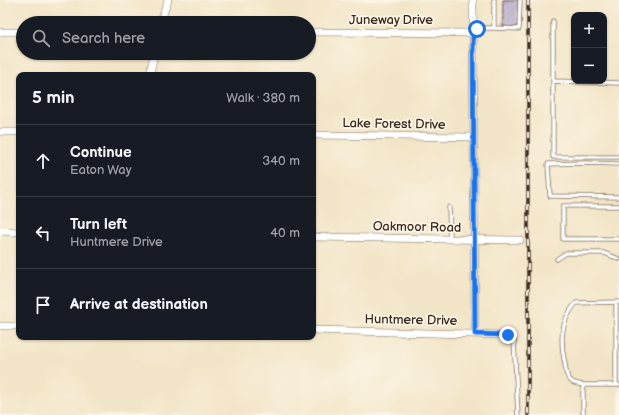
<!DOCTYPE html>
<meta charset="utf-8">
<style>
:root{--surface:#171b24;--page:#242831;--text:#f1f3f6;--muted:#9ea1a6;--line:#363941}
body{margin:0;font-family:"Balsamiq Sans",sans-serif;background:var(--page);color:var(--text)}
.controls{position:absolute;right:12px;top:12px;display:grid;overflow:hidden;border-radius:8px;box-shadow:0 1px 3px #0004}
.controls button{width:36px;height:36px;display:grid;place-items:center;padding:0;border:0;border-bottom:1px solid var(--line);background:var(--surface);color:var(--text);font:20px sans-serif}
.stop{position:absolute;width:12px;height:12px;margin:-9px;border:3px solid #1a73e8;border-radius:50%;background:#fff}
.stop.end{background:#1a73e8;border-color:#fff;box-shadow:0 1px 4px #0008}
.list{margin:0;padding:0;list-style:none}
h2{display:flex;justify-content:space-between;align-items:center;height:52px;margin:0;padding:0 16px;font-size:17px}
h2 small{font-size:13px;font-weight:400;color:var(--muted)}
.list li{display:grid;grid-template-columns:26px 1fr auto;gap:12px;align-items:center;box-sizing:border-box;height:72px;padding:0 16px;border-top:1px solid var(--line)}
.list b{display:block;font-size:15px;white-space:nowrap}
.list p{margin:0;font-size:13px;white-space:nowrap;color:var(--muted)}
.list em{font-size:13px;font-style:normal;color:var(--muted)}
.icon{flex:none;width:22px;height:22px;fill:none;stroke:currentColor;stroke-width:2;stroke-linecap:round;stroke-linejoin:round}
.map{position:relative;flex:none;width:619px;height:415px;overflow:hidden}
.search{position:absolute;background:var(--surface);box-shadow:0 1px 3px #0004;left:16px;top:16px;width:300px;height:44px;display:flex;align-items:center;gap:10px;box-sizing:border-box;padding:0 14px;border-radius:22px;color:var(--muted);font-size:15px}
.panel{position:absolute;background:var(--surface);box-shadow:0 1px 3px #0004;left:16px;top:72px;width:300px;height:268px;border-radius:8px}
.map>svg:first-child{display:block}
.building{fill:url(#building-hatch)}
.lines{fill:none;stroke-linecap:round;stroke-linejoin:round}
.service-casing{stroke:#7b6b59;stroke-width:5}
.minor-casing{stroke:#7b6b59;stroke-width:8}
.service{stroke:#fff;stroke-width:3.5}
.minor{stroke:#fff;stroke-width:7}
.rail-casing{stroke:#3b2a1e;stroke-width:3.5}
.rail{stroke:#fcf5e5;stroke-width:2;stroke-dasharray:6;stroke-linecap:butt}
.route{stroke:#1a73e8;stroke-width:5}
.labels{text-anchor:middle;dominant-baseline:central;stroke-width:3.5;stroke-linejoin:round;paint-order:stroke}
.street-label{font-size:13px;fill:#3b2a1e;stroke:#fcf5e5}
</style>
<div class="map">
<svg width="619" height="415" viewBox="0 0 619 415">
<defs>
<pattern id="building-hatch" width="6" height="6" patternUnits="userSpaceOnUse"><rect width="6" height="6" fill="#a89fcb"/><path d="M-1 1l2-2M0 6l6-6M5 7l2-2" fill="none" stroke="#8a82a4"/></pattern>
</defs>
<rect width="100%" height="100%" fill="#fcf5e5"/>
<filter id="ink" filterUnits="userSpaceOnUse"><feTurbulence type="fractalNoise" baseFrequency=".025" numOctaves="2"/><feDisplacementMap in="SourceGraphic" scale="8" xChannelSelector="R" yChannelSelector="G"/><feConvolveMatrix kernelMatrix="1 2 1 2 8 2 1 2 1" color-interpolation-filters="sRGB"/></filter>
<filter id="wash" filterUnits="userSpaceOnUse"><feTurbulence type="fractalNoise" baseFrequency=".012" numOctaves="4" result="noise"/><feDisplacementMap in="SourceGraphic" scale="16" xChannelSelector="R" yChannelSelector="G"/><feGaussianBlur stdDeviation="0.9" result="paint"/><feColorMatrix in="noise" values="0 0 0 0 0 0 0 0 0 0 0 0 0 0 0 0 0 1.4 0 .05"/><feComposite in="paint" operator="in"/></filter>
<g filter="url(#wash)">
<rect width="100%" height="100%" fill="#f2e4c6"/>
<g id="blocks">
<path class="building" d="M503 0H518L517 27 503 26Z"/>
</g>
</g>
<g filter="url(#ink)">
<use href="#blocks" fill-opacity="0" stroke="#7b6b59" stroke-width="1"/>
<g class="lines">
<g class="service-casing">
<path id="service" d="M553 21V81
M494 28 519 29 520 0
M474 32 481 28H494V0
M619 83 553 81V157H619
M619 164 586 163 548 164 550 196 619 197
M619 206H563V239H619
M449 207 450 239
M557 259 566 253H604L619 259
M616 302V385
M508 335 514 340 518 415
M583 385C579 384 574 384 571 381 566 377 566 371 565 364 560 341 560 322 576 303L619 302
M584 415 583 412V385H619"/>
</g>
<g class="minor-casing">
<path id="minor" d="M473 0 475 334
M160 23 168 0
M0 32H23
M309 32 473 33
M150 75 154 53
M0 132H19
M313 135 474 137
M0 231 19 232
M313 237 520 240
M0 326H19
M313 330 508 335"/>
</g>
<use href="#service" class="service"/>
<use href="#minor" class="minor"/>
<g class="rail-casing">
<path id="rail" d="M528 0V415"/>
</g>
<use href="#rail" class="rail"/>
</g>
</g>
<g class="lines" filter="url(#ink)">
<path class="route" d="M477 29 473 33 475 334 508 335"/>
</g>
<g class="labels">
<g class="street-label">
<text x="391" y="20">Juneway Drive</text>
<text transform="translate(394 124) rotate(1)">Lake Forest Drive</text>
<text transform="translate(417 227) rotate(1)">Oakmoor Road</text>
<text transform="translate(411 320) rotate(1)">Huntmere Drive</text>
</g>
</g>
</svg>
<div class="controls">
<button>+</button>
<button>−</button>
</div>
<div class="stop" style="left:477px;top:29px"></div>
<div class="stop end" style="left:508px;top:335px"></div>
<div class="search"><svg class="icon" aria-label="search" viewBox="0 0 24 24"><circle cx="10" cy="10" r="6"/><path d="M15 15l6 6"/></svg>Search here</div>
<section class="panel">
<h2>5 min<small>Walk · 380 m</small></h2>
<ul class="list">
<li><svg class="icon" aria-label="ahead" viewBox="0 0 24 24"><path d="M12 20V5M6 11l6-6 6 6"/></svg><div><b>Continue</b><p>Eaton Way</p></div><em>340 m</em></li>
<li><svg class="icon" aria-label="left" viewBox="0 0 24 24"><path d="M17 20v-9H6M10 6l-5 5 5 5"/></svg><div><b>Turn left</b><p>Huntmere Drive</p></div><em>40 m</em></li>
<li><svg class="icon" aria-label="arrive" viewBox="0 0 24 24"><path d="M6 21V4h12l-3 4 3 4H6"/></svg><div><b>Arrive at destination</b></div></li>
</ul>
</section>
</div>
